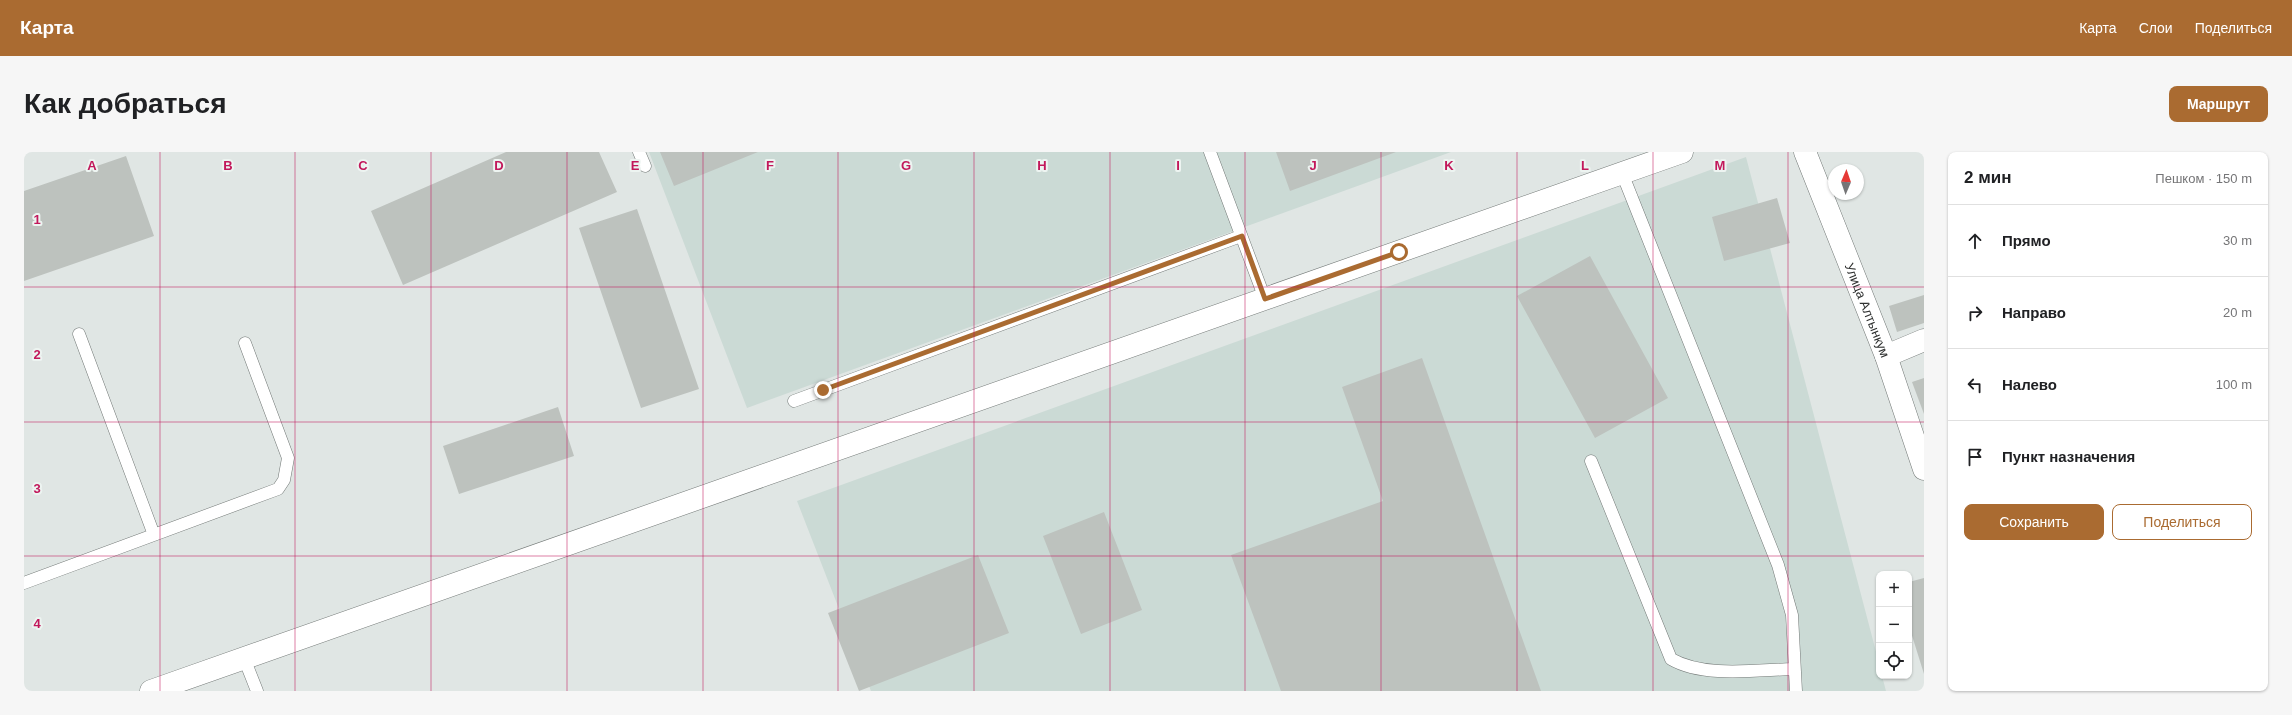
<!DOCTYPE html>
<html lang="ru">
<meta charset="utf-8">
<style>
:root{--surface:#fff;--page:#f6f6f6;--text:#202124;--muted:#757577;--line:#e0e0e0;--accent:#aa6b31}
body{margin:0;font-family:Arial,sans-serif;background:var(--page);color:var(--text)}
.controls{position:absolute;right:12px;bottom:12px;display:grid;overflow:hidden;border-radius:8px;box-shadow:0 1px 3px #0004}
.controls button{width:36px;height:36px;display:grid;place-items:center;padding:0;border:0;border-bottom:1px solid var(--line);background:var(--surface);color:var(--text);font:20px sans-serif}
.compass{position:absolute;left:1804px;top:12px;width:36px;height:36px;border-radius:50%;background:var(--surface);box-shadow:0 1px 3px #0004;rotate:2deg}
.stop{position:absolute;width:12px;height:12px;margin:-9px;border:3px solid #aa6b31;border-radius:50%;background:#fff}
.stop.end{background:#aa6b31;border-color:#fff;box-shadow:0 1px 4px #0008}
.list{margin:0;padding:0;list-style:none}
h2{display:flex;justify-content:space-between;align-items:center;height:52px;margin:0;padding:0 16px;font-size:17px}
h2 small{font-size:13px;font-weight:400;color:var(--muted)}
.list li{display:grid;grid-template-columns:26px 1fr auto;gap:12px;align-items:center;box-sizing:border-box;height:72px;padding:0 16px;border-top:1px solid var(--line)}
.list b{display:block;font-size:15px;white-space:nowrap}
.list em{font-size:13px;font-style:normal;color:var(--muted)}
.actions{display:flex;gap:8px;padding:12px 16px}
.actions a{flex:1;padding:9px 0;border:1px solid var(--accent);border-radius:8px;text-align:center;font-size:14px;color:var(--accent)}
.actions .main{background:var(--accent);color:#fff}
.icon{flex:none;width:22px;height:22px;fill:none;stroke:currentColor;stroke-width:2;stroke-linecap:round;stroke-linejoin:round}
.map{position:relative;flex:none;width:1900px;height:539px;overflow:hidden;border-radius:8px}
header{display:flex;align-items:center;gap:24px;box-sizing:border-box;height:56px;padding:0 20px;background:var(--accent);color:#fff}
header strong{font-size:19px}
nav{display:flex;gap:22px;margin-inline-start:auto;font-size:14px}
.intro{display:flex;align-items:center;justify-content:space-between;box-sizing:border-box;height:96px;padding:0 24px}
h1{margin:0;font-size:28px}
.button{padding:10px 18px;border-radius:8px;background:var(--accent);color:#fff;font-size:14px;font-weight:700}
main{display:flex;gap:24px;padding:0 24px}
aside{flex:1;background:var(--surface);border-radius:8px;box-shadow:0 1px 3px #0004}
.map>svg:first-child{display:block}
.built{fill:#cbdad5}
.building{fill:#bdc2be}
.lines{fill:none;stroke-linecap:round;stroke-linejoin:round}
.service-casing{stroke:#737977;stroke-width:13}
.minor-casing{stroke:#737977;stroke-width:23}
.service{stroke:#fff;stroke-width:12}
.minor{stroke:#fff;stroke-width:22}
.route{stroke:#aa6b31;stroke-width:5}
.grid{fill:none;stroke:#c2185b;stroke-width:1;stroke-opacity:0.55}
.labels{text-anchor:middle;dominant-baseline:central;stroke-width:4;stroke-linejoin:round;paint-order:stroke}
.street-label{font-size:13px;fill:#2f3130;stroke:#edf4f1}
.grid-label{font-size:13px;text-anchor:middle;font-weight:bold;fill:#c2185b;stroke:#edf4f1;stroke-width:4;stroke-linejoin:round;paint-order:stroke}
</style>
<header>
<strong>Карта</strong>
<nav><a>Карта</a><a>Слои</a><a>Поделиться</a></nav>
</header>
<div class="intro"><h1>Как добраться</h1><a class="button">Маршрут</a></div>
<main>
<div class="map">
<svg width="1900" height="539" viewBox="0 0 1900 539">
<rect width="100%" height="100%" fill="#e0e6e4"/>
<path class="built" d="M625 0H1427L723 256Z
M1722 5 1855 511V524H1858L1862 539H847L773 349Z"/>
<path class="building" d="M482 0H575L593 40 379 133 347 59Z
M636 0H734L650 34Z
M1252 0H1372L1266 39Z
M102 4 130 84 0 129V39Z
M1753 46 1766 91 1700 109 1688 65Z
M613 57 675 237 617 256 555 76Z
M1566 104 1644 246 1571 286 1493 144Z
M1900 143V171L1873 180 1865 154Z
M1398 206 1517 539H1257L1207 403 1359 349 1318 235Z
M1900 226V262L1888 230Z
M534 255 550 304 435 342 419 294Z
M1080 360 1118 458 1057 482 1019 384Z
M954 403 985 481 835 539 804 461Z
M1900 426V522L1885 474V430Z"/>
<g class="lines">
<g class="service-casing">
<path id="service" d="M615 0 621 14
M1186 0 1241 147
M1598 21 1754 413 1768 463 1772 539
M55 182 130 383
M770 249 1217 84
M1567 309 1647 507C1680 526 1732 518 1769 517
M0 431 254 337 260 328 264 306 221 191
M220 506 233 539"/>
</g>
<g class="minor-casing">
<g id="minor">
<path id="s1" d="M1781 0 1862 204 1900 317"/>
<path d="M1862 204 1900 188"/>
<path d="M127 539 1658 0"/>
</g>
</g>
<use href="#service" class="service"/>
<use href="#minor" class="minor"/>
</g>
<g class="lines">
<path class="route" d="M799 238 1218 84 1241 147 1375 100"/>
</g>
<path class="grid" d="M136 0V539M271 0V539M407 0V539M543 0V539M679 0V539M814 0V539M950 0V539M1086 0V539M1221 0V539M1357 0V539M1493 0V539M1629 0V539M1764 0V539M0 135H1900M0 270H1900M0 404H1900"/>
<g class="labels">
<g class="street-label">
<text stroke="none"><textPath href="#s1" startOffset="170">Улица Алтынкум</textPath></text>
</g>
</g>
<g class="grid-label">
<text x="68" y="18">A</text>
<text x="204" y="18">B</text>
<text x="339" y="18">C</text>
<text x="475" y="18">D</text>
<text x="611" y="18">E</text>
<text x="746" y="18">F</text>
<text x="882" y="18">G</text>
<text x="1018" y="18">H</text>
<text x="1154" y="18">I</text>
<text x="1289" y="18">J</text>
<text x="1425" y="18">K</text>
<text x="1561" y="18">L</text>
<text x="1696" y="18">M</text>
<text x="13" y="72">1</text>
<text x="13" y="207">2</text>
<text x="13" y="341">3</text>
<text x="13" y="476">4</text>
</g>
</svg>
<div class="controls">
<button>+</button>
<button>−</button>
<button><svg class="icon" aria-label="locate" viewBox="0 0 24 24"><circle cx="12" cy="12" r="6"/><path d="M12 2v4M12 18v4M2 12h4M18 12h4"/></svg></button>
</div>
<svg class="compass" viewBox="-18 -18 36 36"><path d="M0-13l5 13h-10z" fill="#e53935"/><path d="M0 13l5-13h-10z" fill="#757577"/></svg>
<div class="stop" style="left:1375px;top:100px"></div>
<div class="stop end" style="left:799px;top:238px"></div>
</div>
<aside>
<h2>2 мин<small>Пешком · 150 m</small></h2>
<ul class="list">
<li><svg class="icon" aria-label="ahead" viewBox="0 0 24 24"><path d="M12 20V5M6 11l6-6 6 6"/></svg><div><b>Прямо</b></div><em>30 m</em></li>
<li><svg class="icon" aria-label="right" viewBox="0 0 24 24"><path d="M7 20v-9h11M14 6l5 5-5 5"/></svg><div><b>Направо</b></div><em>20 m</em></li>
<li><svg class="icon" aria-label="left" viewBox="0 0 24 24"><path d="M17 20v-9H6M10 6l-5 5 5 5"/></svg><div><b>Налево</b></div><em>100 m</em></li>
<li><svg class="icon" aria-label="arrive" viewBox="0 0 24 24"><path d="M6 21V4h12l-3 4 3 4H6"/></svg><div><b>Пункт назначения</b></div></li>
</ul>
<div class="actions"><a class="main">Сохранить</a><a>Поделиться</a></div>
</aside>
</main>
